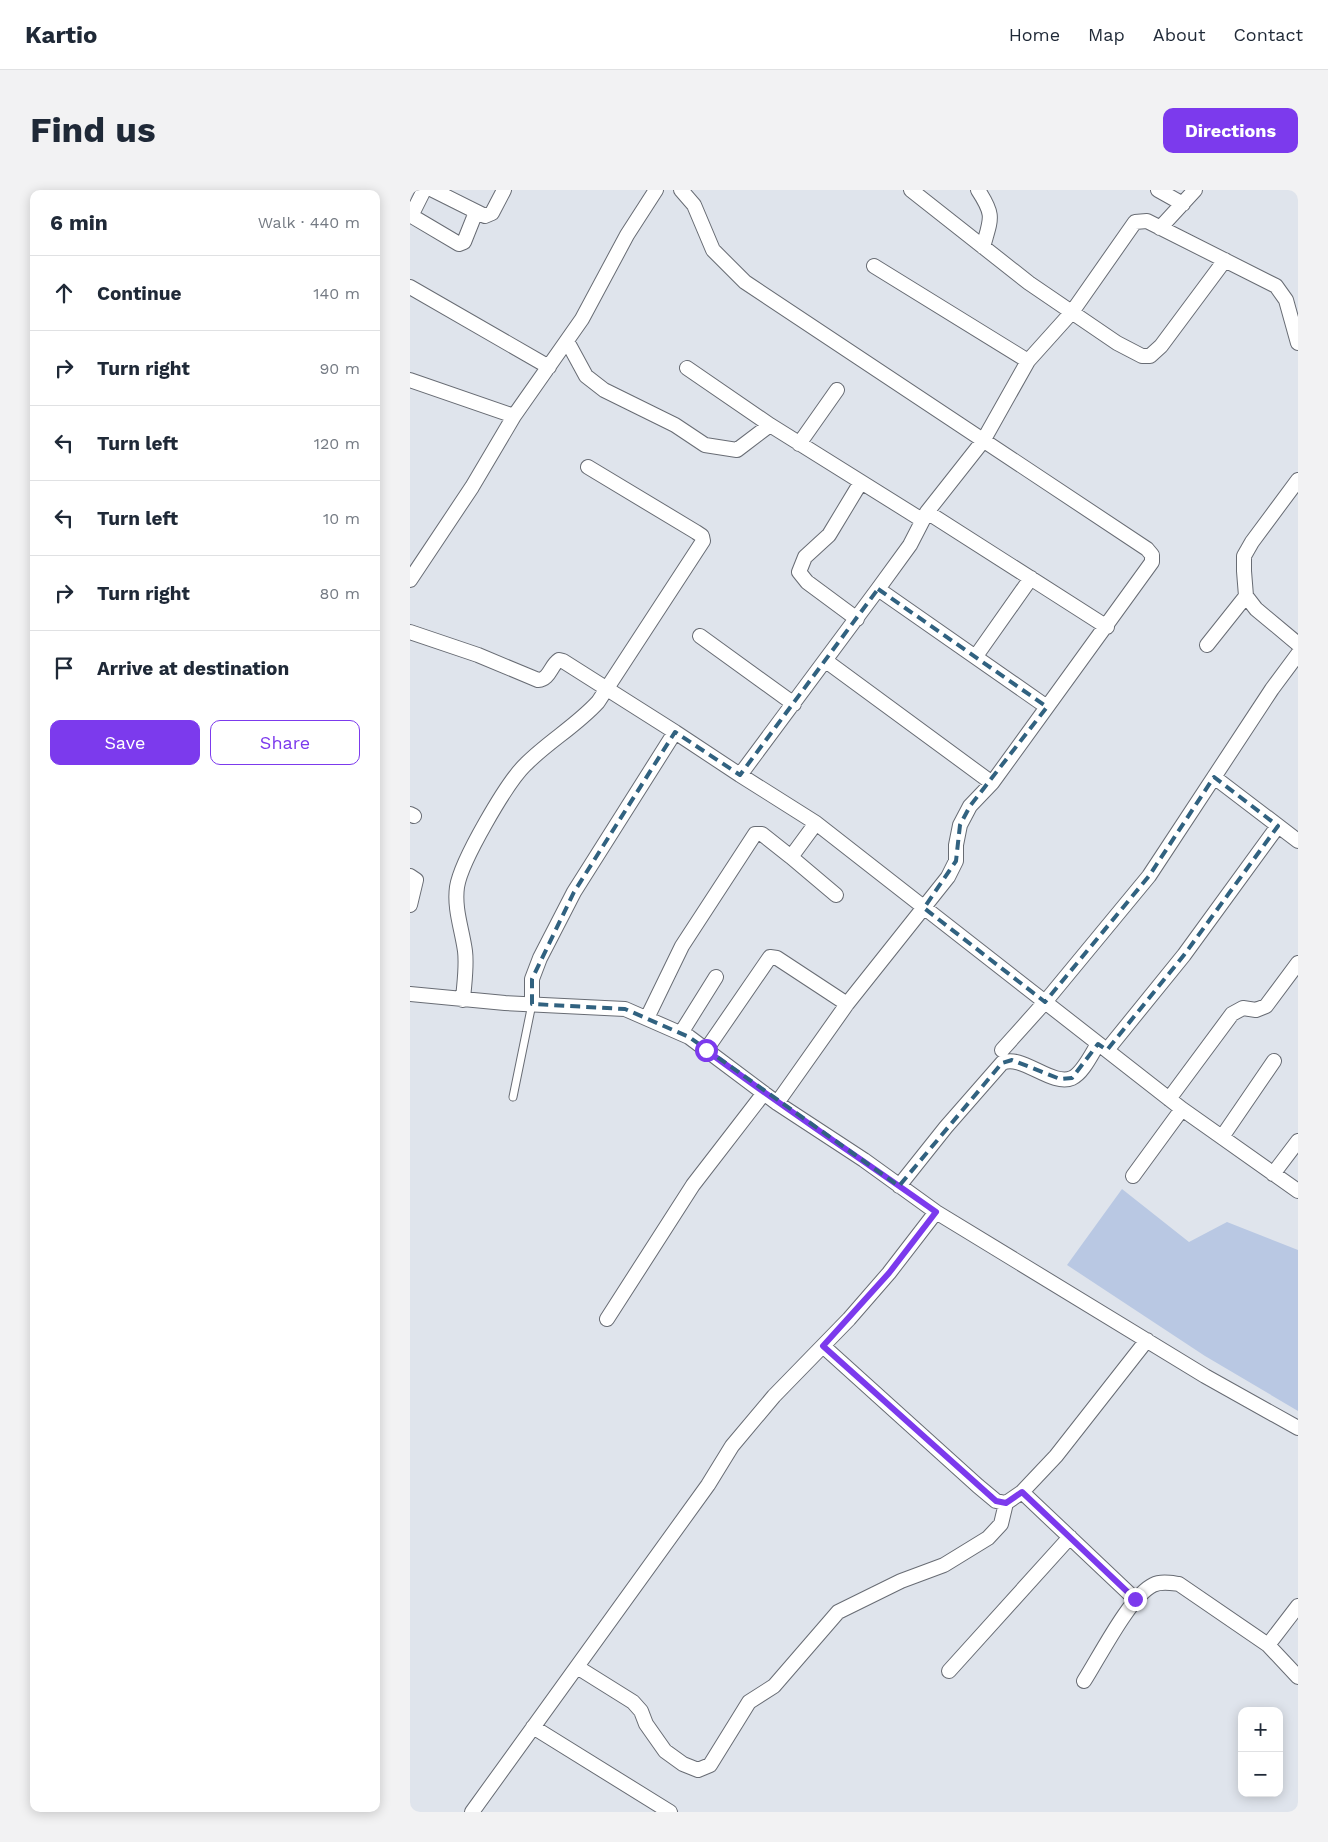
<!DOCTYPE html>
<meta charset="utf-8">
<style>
:root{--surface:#fff;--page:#f2f2f3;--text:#1f2937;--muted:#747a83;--line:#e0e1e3;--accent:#7c3aed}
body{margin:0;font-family:"Work Sans",sans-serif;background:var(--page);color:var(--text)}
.controls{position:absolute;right:15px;bottom:15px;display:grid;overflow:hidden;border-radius:10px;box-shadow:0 2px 12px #0003}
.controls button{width:45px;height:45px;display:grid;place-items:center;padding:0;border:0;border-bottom:1px solid var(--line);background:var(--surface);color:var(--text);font:25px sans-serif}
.stop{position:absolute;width:15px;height:15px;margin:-11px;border:4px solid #7c3aed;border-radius:50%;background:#fff}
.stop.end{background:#7c3aed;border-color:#fff;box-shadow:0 1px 5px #0008}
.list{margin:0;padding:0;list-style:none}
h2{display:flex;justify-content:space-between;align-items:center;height:65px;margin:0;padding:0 20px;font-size:21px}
h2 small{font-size:16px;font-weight:400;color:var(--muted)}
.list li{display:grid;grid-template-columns:32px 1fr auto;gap:15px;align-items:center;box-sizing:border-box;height:75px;padding:0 20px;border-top:1px solid var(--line)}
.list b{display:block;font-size:19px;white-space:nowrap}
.list em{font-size:16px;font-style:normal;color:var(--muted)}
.actions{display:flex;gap:10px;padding:15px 20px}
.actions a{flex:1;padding:11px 0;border:1px solid var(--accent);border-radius:10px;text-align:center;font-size:18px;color:var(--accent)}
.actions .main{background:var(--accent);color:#fff}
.icon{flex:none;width:28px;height:28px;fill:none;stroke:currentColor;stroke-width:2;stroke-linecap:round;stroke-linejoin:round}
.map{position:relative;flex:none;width:888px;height:1622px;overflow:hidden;border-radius:10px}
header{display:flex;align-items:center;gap:30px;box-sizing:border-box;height:70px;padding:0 25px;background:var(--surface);border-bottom:1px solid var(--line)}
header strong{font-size:24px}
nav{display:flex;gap:28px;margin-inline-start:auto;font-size:18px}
.intro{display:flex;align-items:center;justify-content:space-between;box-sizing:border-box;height:120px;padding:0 30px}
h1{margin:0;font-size:35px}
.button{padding:12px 22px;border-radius:10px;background:var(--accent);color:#fff;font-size:18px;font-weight:700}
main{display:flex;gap:30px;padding:0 30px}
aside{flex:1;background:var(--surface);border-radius:10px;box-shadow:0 2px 12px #0003}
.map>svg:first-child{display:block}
.green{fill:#b9c8e3}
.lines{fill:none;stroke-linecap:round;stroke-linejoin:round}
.lane-casing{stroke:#686c74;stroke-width:9}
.street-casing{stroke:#686c74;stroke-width:16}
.lane{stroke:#fff;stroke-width:7}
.street{stroke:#fff;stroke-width:14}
.route{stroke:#7c3aed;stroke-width:6}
.marked{fill:none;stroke:#316280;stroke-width:4;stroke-dasharray:10 6;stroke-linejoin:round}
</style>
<header>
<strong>Kartio</strong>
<nav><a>Home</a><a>Map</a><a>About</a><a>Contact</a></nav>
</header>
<div class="intro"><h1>Find us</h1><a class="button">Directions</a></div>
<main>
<aside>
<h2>6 min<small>Walk · 440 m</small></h2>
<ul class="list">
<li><svg class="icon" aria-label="ahead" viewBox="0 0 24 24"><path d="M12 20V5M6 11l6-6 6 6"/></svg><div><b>Continue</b></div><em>140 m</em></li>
<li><svg class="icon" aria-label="right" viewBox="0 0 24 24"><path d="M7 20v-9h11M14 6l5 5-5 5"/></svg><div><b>Turn right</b></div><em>90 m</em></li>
<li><svg class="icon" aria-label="left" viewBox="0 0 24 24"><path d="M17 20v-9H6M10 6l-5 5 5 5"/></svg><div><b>Turn left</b></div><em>120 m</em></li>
<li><svg class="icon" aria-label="left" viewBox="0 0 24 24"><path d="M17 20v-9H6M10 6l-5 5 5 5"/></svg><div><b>Turn left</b></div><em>10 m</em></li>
<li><svg class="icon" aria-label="right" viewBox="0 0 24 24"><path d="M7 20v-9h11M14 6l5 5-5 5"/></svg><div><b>Turn right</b></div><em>80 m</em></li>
<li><svg class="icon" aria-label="arrive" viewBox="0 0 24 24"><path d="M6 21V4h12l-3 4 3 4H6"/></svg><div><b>Arrive at destination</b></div></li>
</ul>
<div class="actions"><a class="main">Save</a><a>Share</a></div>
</aside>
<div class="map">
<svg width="888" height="1622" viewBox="0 0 888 1622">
<rect width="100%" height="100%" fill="#dfe4ec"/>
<path class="green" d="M712 999 779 1052 817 1032 888 1060V1221L795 1166 657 1075Z"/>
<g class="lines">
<g class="lane-casing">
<path id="lane" d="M103 907 122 814"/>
</g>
<g class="street-casing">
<path id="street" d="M23 0 75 26 82 23 94 0
M271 0 284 15 303 60 335 92 737 359 742 365V372L582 593 416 471
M501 0 619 93 707 153 732 166H740L751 156 815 70
M568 0C585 26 581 28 573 57
M748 0 773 14
M0 25 49 54 54 52 66 22
M1 26 14 0
M750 38 785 0
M464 76 618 171
M0 97 139 177
M157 151 176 186 194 200 265 235 295 255 327 260 360 235
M277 178 360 235 512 330
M0 190 104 226
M389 254 427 200
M888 290 842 352 834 366V381L836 406 846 419 888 454
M517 322 697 437
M0 390 62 297 104 226 172 129 217 45 246 0
M468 399 637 517
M447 429 397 392 389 382 395 367 419 345 451 292
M0 442 68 465 128 490C140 489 140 476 149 470L153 471 265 542
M290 446 384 514
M797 455 836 406
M566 466 621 388
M804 587 888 651
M0 624 4 626
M406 633 772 919 888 1001
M381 667 426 705
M0 686 6 690 0 715
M0 804 95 813 215 819 279 847 367 913 454 970 526 1022 795 1186 888 1238
M53 810C54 794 57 777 55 761 52 739 44 719 47 697 51 671 97 592 116 574 139 551 166 536 188 512L293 351 292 346 286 342 178 277
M122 814V789L130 768 164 702 265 542 330 585 468 399 500 355 517 322 573 251 618 171 662 122 725 32 737 31 866 96 876 110 888 153
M237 828 272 756 345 644H352L381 667 406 633 330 585
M271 843 306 787
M296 860 360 767 367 768 437 814
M592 860 635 812 739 686 862 499 888 464
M697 860 774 765 868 636
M759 909 822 824 833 818 846 820 856 816 888 773
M367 913 437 814 538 687 546 671V655L550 635 560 616 582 593
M812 947 864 871
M863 984 888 951
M723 986 772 919
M489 996 536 937 592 873C611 863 642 897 662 888 673 883 682 863 688 854
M197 1129 283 995 354 903
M413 1156 568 1296 586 1311 596 1313 612 1302 646 1266 737 1150
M612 1302 725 1409
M858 1455 888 1416
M167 1477 223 1512 231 1521 236 1534 255 1561 273 1574 288 1580 300 1575 339 1512 364 1496 428 1422 491 1391 534 1375 578 1348 591 1334 596 1313
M539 1481 660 1347
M674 1491C689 1468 720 1406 743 1395 751 1391 761 1393 769 1394L858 1455 888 1487
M123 1537 260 1622
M62 1622 298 1295 322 1256 364 1206 439 1129 479 1083 526 1022"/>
</g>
<use href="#lane" class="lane"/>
<use href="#street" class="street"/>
</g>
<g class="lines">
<path class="route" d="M296 860C371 916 450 968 526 1022L479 1083 413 1156 586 1311 596 1313 612 1302 725 1409"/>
</g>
<path class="marked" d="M468 399 637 517 560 616 550 635 546 671 514 718 635 812 739 686 804 587 868 636 774 765 697 860 688 854 662 888 650 889 602 870 592 873 489 996 279 847 215 819 122 814V789L164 702 265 542 330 585Z"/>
</svg>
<div class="controls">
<button>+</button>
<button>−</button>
</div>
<div class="stop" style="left:296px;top:860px"></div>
<div class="stop end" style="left:725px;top:1409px"></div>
</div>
</main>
